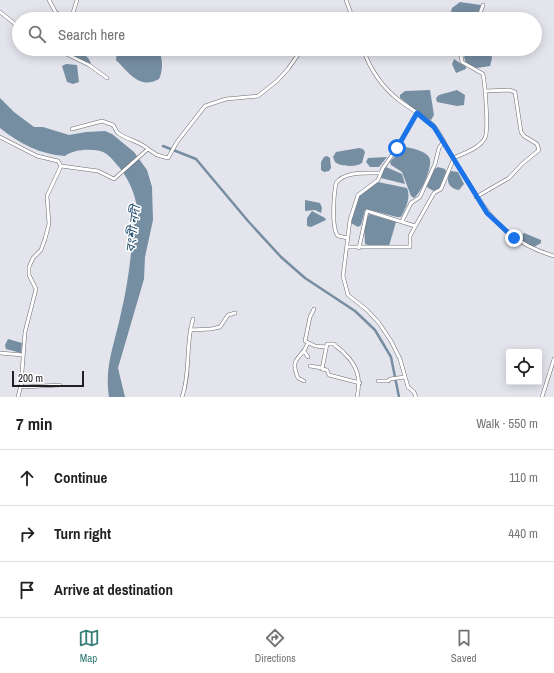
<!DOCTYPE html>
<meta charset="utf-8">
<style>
:root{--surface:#fff;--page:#f2f2f2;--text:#202124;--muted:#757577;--line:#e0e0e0;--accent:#377e78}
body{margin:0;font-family:"Archivo Narrow","Noto Sans Bengali",sans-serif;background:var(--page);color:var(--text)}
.controls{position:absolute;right:12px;bottom:12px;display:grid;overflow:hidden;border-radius:4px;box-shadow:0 2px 10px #0003}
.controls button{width:36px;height:36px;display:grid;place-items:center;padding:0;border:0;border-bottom:1px solid var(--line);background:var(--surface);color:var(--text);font:20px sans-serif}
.scale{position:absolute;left:12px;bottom:10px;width:72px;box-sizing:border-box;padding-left:4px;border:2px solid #212124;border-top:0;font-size:11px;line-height:14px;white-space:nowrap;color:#212124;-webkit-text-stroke:3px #fff;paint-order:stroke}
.stop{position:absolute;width:12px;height:12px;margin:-9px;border:3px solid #1a73e8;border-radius:50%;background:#fff}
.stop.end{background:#1a73e8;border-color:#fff;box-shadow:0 1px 4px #0008}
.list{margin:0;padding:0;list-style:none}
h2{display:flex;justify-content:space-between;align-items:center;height:52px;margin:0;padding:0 16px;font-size:17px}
h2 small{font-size:13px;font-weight:400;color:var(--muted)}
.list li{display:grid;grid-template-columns:26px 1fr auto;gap:12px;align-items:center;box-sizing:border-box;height:56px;padding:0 16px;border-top:1px solid var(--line)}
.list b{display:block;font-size:15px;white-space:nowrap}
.list em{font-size:13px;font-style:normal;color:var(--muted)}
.icon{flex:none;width:22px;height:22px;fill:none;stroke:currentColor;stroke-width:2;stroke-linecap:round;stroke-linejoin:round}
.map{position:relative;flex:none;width:554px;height:397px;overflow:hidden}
.search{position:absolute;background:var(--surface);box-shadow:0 2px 10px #0003;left:12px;right:12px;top:12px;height:44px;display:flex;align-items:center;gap:10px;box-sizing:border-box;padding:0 14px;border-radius:22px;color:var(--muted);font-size:15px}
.sheet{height:220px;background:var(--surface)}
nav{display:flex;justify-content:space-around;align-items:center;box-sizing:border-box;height:56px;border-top:1px solid var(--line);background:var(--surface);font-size:11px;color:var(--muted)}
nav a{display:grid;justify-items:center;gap:2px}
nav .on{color:var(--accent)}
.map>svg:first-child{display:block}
.water{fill:#768ea2}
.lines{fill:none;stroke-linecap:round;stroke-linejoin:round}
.canal{stroke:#768ea2;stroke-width:2.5}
.minor-casing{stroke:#6b6b73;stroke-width:4}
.minor{stroke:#fff;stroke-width:3}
.route{stroke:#1a73e8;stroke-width:5}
.labels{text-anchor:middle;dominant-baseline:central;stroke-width:3;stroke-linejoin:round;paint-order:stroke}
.water-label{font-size:13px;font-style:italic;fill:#2d5676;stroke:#fff}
</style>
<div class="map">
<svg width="554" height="397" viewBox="0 0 554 397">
<rect width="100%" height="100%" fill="#e4e4ed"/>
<path class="water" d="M460 2 481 5 476 19H455L450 15 452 8Z
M59 49C70 49 88 51 91 64Z
M117 49H156C164 54 163 71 159 79 140 90 129 73 116 60Z
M469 49H491L492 58 490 66 477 68 466 63 464 57Z
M454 59 466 67V69L456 73 452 64Z
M66 64 77 65 79 82 73 84 67 82 62 66Z
M430 90 434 115 431 120 423 116 400 98V95L405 91Z
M457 90 465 95 464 105 457 106 437 102 436 98 439 95Z
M0 98 14 112 34 127H43L69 135 86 132 105 131 112 134 134 152 147 170 152 187 153 220 145 257 144 279 118 368 125 397H109C104 366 115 343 121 313 128 285 131 255 134 226 134 220 138 214 137 208 135 193 128 178 119 167 114 162 110 155 103 152 94 148 73 149 65 156 39 154 20 144 0 128Z
M406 147C412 148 425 151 429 157 434 165 421 193 414 198L411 196 402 172 391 165 390 162 402 148Z
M359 148 363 149 365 152 362 163C357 167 341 167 335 162L333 157 336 152Z
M327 156 330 158 331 168 329 171 324 172 321 170V162L324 157Z
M387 157 379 167H370L366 162 368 158Z
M386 167 402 174 405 184 381 178 382 172Z
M438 167 445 169 446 172 439 189 434 191 428 188 426 184 433 170Z
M451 171 458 172 464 184 459 190C448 188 445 180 451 171Z
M378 182 407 188C411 198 406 208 401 217H397L370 210H365L361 225 358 227 351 223V219L359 195Z
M305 200 320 203 322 208 321 213 315 210 305 211Z
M312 211 325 218 326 220 311 227 307 226V218Z
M369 214 396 222 389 246 374 247 365 244 364 225Z
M524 233 541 240V243L534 247 522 241 520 237Z
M8 339 22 343 21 353 6 349 5 345Z"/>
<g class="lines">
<path class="canal" d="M163 146 196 159 248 221 281 257 305 278 355 311 375 330 391 357 399 397"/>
<g class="minor-casing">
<path id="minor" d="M49 0 56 13 71 18
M346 0 353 19
M0 12 19 27
M71 19 77 0
M478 19 483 5
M56 49 89 65 107 78
M363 49C370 69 383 88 400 101 411 109 424 116 434 126 441 134 446 146 451 155 482 202 495 239 554 256
M72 129 102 121 113 125C115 127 115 130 118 133 127 140 139 141 148 149
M0 137 37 156 58 161 61 166 98 171 114 179 148 149 157 155 168 158 177 142 205 106 226 99 258 96 277 81 288 69 302 49
M476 197 509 178 522 164 539 150 537 144 524 136 521 132 515 92 509 90 486 91
M402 221 411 203 420 197 435 164 439 148 443 142
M348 238 338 236C331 228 334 194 336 183 345 171 366 173 380 173
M347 247H410V236L416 225 434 193 441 189 454 158C463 153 479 149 485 138 489 130 485 85 483 74L462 62 461 55 467 49
M359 248 367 211 415 226
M314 309 310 317 305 341 315 346 326 347
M190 330 211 329 220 327 228 315 235 313
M304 351 308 357
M0 353 23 355
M310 366 322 368
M304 381 298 378C289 356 301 361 308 343
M378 381H388L390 379 405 377
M21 385 24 387 60 385
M18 397 21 385 25 332 36 289 29 275V267L33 258 41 250 45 239 49 224 47 196 61 166
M182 397C191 372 185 345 193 319
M357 397C361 379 358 366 344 353 341 349 337 348 334 344H327L322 369 327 370 329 375 360 383
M416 397 414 392 408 387 400 359 391 341 379 323 367 310 348 295 343 276 350 220 358 195 378 180 383 168 397 148 417 113
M542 397 554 359"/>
</g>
<use href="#minor" class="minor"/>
</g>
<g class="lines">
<path class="route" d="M397 148 417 113 434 127 487 213 514 238"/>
</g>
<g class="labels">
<g class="water-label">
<text transform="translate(133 229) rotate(-83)">বংশী নদী</text>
</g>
</g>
</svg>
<div class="controls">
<button><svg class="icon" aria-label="locate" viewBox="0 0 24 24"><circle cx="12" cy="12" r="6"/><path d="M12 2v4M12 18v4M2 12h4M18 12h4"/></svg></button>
</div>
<div class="scale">200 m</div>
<div class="stop" style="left:397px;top:148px"></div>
<div class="stop end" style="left:514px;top:238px"></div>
<div class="search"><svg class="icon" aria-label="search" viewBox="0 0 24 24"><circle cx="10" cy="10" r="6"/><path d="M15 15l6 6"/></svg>Search here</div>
</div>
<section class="sheet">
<h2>7 min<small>Walk · 550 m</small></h2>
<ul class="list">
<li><svg class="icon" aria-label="ahead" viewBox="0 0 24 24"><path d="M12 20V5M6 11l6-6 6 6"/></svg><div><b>Continue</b></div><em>110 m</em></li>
<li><svg class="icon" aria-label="right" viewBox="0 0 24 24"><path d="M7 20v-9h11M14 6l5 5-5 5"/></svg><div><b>Turn right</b></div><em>440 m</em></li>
<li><svg class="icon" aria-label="arrive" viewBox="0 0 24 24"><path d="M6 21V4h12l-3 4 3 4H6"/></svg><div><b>Arrive at destination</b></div></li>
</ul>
</section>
<nav>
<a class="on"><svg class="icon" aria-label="map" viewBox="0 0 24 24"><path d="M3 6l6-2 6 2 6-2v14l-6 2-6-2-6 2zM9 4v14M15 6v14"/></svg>Map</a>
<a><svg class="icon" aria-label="directions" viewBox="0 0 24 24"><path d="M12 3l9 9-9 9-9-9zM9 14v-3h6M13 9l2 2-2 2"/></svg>Directions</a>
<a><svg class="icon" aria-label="saved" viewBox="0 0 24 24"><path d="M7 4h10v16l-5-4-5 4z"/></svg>Saved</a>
</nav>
